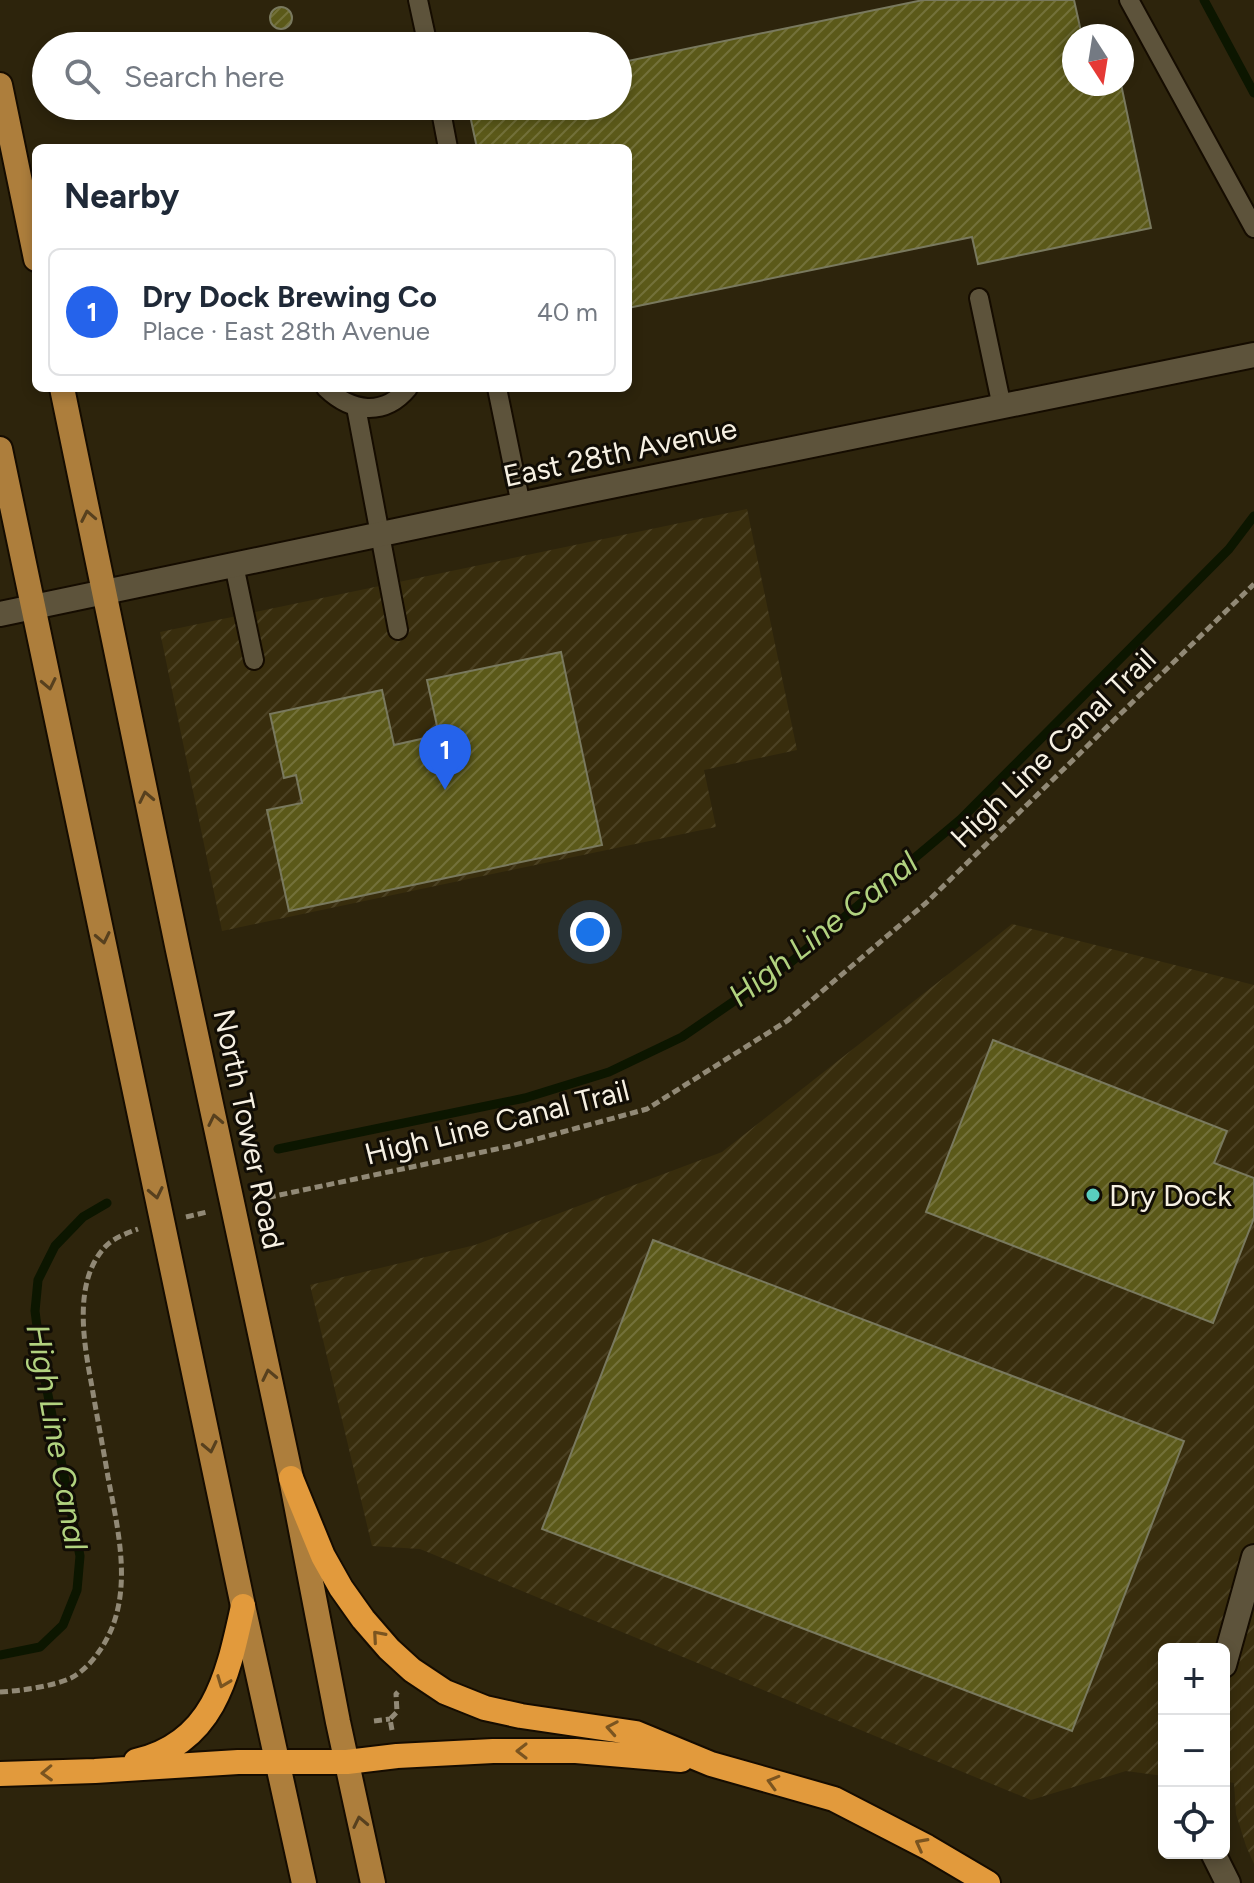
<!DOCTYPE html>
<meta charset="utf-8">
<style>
:root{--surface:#fff;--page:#f6f6f7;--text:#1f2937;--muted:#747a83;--line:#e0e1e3;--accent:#2563eb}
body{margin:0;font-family:Figtree,sans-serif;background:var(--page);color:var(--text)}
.controls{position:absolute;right:24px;bottom:24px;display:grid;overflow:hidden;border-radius:12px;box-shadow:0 4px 12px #0003}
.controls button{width:72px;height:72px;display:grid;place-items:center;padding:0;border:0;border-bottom:2px solid var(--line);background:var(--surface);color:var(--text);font:40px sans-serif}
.compass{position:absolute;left:1062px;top:24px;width:72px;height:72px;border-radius:50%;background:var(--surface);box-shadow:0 4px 12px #0003;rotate:168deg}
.you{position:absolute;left:590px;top:932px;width:28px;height:28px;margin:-20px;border:6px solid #fff;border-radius:50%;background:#1a73e8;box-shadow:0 0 0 12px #1a73e833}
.badge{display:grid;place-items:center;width:52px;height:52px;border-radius:50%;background:var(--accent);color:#fff;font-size:26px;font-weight:700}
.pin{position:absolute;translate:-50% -66px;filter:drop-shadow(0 2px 4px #0008)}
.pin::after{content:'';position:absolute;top:42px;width:28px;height:24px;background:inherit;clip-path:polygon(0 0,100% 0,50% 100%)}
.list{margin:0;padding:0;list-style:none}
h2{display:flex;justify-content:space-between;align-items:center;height:104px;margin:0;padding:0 32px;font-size:34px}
h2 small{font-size:26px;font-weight:400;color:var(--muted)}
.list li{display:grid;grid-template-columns:52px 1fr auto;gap:24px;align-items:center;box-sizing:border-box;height:128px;margin:0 16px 16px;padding:0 16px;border:2px solid var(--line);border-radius:12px}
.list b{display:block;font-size:30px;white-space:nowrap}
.list p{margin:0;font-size:26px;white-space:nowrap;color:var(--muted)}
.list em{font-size:26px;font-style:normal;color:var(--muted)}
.icon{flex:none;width:44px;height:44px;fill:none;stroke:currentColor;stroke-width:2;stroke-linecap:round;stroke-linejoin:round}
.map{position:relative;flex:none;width:1254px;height:1883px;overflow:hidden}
.search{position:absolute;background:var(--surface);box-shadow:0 4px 12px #0003;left:32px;top:32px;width:600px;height:88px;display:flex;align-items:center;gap:20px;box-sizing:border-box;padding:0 28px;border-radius:44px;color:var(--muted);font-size:30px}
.panel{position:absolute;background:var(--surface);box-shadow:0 4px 12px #0003;left:32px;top:144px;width:600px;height:248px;border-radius:12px}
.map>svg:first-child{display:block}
.industrial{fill:url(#industrial-furrows)}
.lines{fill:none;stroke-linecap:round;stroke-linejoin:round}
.stream{stroke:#0c1600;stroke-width:9}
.building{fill:url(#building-hatch);stroke:#79795e;stroke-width:2}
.service-casing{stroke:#150c00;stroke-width:22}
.minor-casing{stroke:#150c00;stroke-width:28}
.primary-casing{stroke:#150c00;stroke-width:28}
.motorway-casing{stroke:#150c00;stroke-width:28}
.path{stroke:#918976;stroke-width:5;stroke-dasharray:8 4;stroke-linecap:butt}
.service{stroke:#5d533b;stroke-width:18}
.minor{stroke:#5d533b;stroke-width:24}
.primary{stroke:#ad7e3c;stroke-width:24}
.motorway{stroke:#e29a3c;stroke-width:24}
.oneway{stroke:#57401e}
.oneway2{stroke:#7a5420}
.poi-dot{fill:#59cebf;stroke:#110d05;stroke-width:3}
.labels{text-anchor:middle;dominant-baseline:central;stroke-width:6;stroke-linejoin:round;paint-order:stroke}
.street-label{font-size:30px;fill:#f6f0e2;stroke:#110d05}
.poi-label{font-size:30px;fill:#f6f0e2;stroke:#110d05;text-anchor:start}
.water-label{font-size:32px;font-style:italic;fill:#b1d27f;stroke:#110d05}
</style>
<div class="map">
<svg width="1254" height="1883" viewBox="0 0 1254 1883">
<defs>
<pattern id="industrial-furrows" width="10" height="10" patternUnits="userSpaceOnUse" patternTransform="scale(2)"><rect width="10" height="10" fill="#382d0d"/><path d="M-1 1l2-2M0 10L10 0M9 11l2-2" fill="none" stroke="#4c4224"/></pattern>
<pattern id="building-hatch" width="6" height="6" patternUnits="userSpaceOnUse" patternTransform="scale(2)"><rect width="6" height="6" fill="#5b5919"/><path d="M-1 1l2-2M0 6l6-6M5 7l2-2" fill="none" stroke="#73713a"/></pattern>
</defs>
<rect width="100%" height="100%" fill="#2d240c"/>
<path class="industrial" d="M747 509 797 750 704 770 716 827 222 931 160 632Z
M1012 924 1254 985V1864L1246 1846 1236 1814 1234 1783 1224 1781V1649H1164V1776L1126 1771 1031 1800 420 1549 372 1546 310 1285 475 1245 722 1152Z"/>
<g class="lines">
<path class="stream" d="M1204 0 1254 93
M278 1149 525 1098 609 1072 682 1037 791 962 961 819 1229 549 1254 516
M0 1655 40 1647 63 1625 77 1590 80 1556 42 1365 35 1311 38 1280 55 1246 83 1217 107 1203"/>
</g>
<path class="building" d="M923 0H1074L1082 36H1074V84H1121L1151 228 978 264 972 237 628 308V148H477L468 106H618V63Z
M270 18a11 11 0 1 1 22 0a11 11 0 1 1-22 0Z
M561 652 602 845 289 911 267 810 302 803 296 775 284 778 270 714 382 690 394 745 439 735 427 680Z
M993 1040 1227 1131 1214 1163 1254 1178V1218L1213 1323 926 1212Z
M653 1240 1184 1441 1072 1731 542 1529Z"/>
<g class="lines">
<g class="service-casing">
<path id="service" d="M418 0 428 46
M1129 0 1254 228
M440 106 448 148
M979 298 1002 407
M326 388C351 412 384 417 408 388
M497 388 521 505
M356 407 398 630
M234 565 254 660"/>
</g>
<g class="minor-casing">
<path id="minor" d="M0 614 591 490 1254 355
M1224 1665 1254 1557
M1213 1853 1228 1883"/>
</g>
<g class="primary-casing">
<path id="primary" d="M0 85 36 259
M62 388 178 950 291 1478 338 1722 373 1883
M0 449 243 1606 304 1883"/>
</g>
<g class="motorway-casing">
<path id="motorway" d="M291 1478 323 1556 341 1588 363 1619 389 1649 412 1670 445 1692 485 1708 521 1716 636 1733 711 1764 834 1799 927 1847 988 1883
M136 1761C215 1743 228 1674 243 1606
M0 1774 95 1771 238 1762H347L397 1756 493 1751H576L681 1760"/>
</g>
<path class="path" d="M256 1200 511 1146 647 1109 787 1021 926 903 1254 584
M186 1217 207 1212
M0 1692C20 1691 54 1686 71 1678 81 1673 92 1662 98 1653 136 1601 119 1535 108 1477 103 1447 97 1417 92 1387 84 1344 72 1281 106 1246 114 1238 127 1233 138 1229
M374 1721 390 1719
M392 1730 390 1719 397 1712 396 1694 398 1692"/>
<use href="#service" class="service"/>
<use href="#minor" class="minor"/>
<use href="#primary" class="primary"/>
<use href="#motorway" class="motorway"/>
</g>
<defs><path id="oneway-chevron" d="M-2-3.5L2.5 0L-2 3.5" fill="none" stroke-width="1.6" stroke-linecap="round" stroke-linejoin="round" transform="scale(2)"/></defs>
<g class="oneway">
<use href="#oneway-chevron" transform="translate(88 516) rotate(-101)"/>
<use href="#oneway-chevron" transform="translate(49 684) rotate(78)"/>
<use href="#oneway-chevron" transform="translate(146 797) rotate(-102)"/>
<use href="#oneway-chevron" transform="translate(103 938) rotate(78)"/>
<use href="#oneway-chevron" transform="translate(215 1120) rotate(-102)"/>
<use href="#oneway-chevron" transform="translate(156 1193) rotate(78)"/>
<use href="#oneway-chevron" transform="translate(269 1375) rotate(-102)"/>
<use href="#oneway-chevron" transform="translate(210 1447) rotate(78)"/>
<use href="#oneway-chevron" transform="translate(360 1822) rotate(-102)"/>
</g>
<g class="oneway2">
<use href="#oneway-chevron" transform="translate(378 1636) rotate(-131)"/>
<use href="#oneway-chevron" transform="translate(223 1682) rotate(111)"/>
<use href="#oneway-chevron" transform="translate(612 1728) rotate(-170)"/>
<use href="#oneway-chevron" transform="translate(522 1751) rotate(-180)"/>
<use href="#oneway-chevron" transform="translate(47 1773) rotate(178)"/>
<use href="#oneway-chevron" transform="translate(773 1782) rotate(-164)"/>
<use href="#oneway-chevron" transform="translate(921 1844) rotate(-152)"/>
</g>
<circle class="poi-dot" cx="1093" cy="1195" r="8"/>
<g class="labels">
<g class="street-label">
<text transform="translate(620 452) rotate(-12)">East 28th Avenue</text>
<text transform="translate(1053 748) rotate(-44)">High Line Canal Trail</text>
<text transform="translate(497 1122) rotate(-14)">High Line Canal Trail</text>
<text transform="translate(249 1129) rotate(78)">North Tower Road</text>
</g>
<g class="poi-label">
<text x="1109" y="1195">Dry Dock</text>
</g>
<g class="water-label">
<text transform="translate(823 929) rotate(-38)">High Line Canal</text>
<text transform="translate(57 1437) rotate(80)">High Line Canal</text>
</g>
</g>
</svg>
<div class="controls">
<button>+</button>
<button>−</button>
<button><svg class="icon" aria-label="locate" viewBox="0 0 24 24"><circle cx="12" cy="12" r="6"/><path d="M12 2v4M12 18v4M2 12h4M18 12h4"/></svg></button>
</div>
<svg class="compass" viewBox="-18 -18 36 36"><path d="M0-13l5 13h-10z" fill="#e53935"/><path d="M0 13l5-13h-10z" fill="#747a83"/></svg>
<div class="you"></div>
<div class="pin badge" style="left:445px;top:790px">1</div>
<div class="search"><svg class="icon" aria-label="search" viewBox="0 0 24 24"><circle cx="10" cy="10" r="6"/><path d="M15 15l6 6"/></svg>Search here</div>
<section class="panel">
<h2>Nearby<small></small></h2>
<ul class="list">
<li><span class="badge">1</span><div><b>Dry Dock Brewing Co</b><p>Place · East 28th Avenue</p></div><em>40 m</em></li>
</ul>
</section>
</div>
